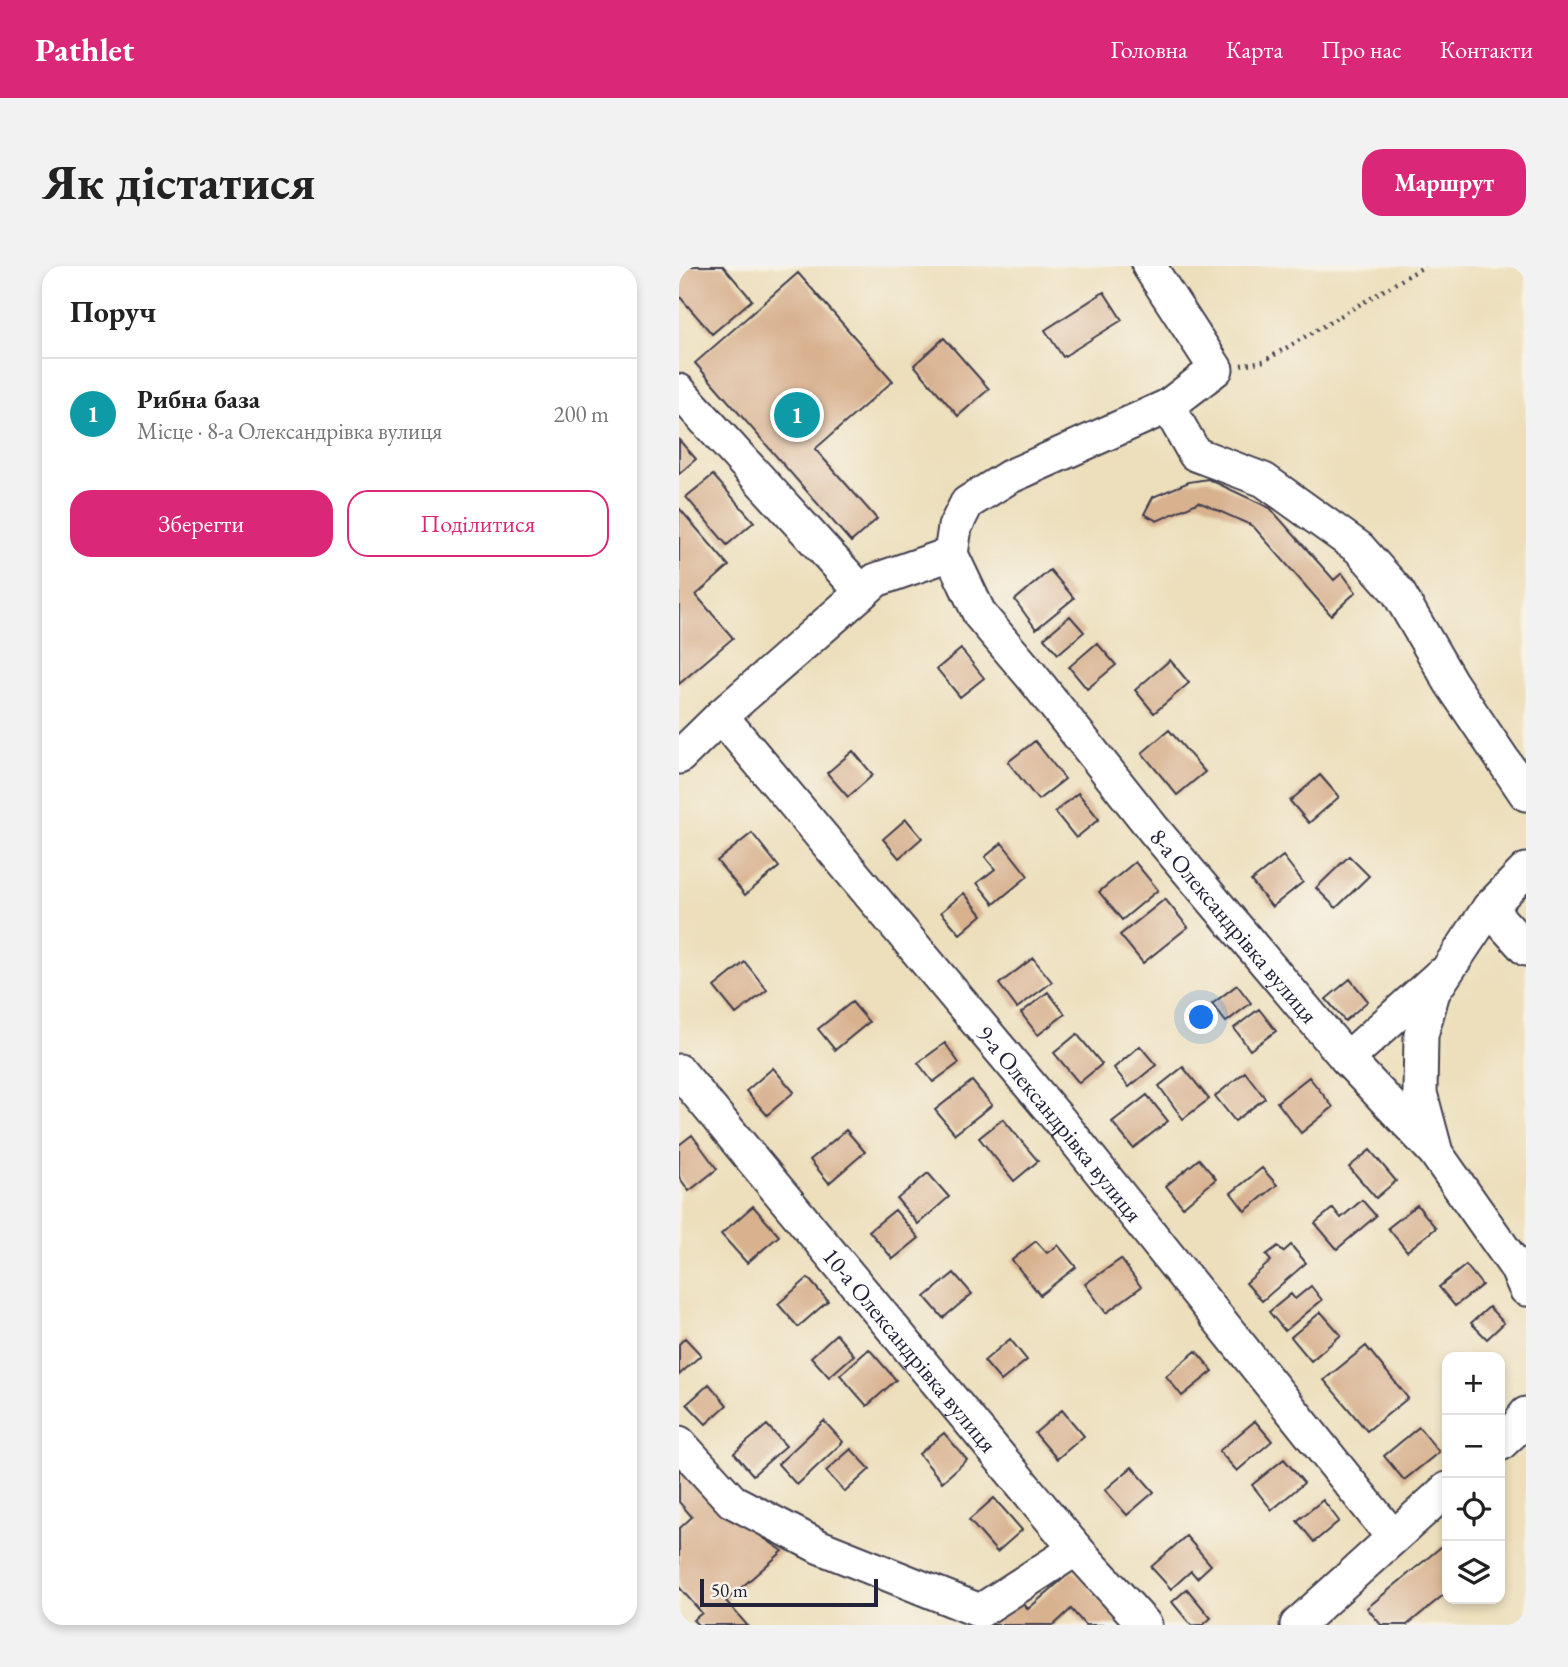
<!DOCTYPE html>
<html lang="uk">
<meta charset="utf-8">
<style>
:root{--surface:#fff;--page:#f2f2f2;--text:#222;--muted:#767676;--line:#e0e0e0;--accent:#db2777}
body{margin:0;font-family:"EB Garamond",serif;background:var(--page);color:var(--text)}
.controls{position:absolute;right:21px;bottom:21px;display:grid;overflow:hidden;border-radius:14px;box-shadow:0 4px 10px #0003}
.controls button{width:63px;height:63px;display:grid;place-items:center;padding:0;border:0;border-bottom:2px solid var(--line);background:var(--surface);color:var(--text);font:35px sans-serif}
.scale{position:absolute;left:21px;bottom:18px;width:178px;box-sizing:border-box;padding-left:7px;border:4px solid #22223b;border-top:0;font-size:19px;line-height:24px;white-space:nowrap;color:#22223b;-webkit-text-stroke:5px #f7f3e8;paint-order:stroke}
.you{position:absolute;left:523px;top:752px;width:24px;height:24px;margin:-18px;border:5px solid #fff;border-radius:50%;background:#1a73e8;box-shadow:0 0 0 10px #1a73e833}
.badge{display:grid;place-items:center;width:46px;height:46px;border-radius:50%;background:var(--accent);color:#fff;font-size:23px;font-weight:700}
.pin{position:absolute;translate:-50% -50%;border:4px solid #fff;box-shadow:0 2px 7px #0006}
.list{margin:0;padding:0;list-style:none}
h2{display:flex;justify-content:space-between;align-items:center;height:91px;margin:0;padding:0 28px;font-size:30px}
h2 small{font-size:23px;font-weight:400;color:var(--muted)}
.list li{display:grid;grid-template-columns:46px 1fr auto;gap:21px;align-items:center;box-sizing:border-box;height:112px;padding:0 28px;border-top:2px solid var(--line)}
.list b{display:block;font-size:26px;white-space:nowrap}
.list p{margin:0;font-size:23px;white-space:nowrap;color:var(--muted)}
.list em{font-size:23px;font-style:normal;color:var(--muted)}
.actions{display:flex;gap:14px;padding:21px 28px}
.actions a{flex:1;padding:16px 0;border:2px solid var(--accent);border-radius:21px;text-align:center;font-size:24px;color:var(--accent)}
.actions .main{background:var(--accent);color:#fff}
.icon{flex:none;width:38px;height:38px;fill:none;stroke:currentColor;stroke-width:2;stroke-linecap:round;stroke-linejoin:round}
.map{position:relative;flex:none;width:847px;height:1359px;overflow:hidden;border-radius:21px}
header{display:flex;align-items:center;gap:42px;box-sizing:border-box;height:98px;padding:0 35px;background:var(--accent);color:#fff}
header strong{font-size:33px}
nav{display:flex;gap:38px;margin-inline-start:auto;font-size:24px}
.intro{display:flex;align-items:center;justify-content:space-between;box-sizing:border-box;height:168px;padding:0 42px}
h1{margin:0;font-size:49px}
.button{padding:18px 32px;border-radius:21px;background:var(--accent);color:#fff;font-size:24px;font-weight:700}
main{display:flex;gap:42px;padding:0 42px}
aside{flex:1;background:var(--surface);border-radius:21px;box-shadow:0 4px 10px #0003}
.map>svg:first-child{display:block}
.building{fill:#d8b18f}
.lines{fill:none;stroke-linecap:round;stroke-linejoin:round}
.minor-casing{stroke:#403e4e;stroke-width:37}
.path{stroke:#403e4e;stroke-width:4.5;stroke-dasharray:2 5;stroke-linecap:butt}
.minor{stroke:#fff;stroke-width:33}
.labels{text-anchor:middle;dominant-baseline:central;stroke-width:5;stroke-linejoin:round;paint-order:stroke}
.street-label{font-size:24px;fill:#22223b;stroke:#f7f3e8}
</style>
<header>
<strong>Pathlet</strong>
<nav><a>Головна</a><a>Карта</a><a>Про нас</a><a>Контакти</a></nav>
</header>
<div class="intro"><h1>Як дістатися</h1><a class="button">Маршрут</a></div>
<main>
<aside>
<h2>Поруч<small></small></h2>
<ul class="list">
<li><span class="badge" style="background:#0f9aa8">1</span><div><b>Рибна база</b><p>Місце · 8-а Олександрівка вулиця</p></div><em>200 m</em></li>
</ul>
<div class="actions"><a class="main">Зберегти</a><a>Поділитися</a></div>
</aside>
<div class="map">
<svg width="847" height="1359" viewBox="0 0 847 1359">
<rect width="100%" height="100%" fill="#f7f3e8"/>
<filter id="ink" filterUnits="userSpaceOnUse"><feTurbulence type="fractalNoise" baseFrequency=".0143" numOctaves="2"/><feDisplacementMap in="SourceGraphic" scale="14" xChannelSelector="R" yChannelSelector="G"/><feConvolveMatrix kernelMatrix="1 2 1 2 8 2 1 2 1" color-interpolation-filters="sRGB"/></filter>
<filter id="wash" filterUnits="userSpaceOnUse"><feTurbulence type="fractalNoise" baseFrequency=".00686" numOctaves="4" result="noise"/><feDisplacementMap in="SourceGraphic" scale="28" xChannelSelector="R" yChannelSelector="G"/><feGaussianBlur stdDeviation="1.57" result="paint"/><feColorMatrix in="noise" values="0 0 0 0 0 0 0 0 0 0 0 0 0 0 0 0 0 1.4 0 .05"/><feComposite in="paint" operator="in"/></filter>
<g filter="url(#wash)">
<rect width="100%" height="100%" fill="#eddfbc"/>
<g id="blocks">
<path class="building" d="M0 0H44L73 34 33 68 0 30Z
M119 7 214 115 136 183 198 253 172 276 16 97Z
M425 26 443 54 384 91 366 64Z
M265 72 310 123 279 150 235 99Z
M0 174 17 193 0 208Z
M34 209 75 256 48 279 7 231Z
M529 213 591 242 655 314 663 307 677 326 652 349 574 260 520 236 478 255 465 248 474 231 510 216Z
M0 242 50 300 17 329 54 372 0 418Z
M371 304 395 332 357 363 336 334Z
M391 350 405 366 379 388 365 372Z
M418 377 437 399 408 423 390 401Z
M282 383 305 412 281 431 258 403Z
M491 394 510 417 475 447 456 424Z
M490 464 526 506 498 529 463 487Z
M356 475 386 513 359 534 329 496Z
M174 485 194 509 169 531 148 507Z
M641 509 660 531 630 557 611 535Z
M399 527 420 553 397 572 376 546Z
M227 553 243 572 220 592 204 573Z
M73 567 100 601 66 629 38 595Z
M323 577 349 610 315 638 298 617 316 603 306 591Z
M604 590 624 616 593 641 572 615Z
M670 590 690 610 657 642 637 622Z
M456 596 479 624 443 654 420 626Z
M285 627 303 649 281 668 262 646Z
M486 633 509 661 464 697 441 669Z
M354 692 373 716 338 742 320 718Z
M66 696 88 724 57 748 35 721Z
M671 713 689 735 666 755 647 733Z
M558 719 572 737 547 756 533 738Z
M369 726 386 748 359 769 342 747Z
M173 736 190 756 156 784 139 763Z
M580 743 597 765 571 784 555 762Z
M398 768 423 798 400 817 375 787Z
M266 777 280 797 254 816 239 797Z
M461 780 477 799 450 821 435 802Z
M504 801 530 833 504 853 480 820Z
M94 802 115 826 88 849 67 825Z
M566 806 586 832 556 855 536 830Z
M630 811 654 841 622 867 598 836Z
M293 815 313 839 276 868 256 844Z
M468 829 489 855 454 882 433 856Z
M324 853 359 895 335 915 300 872Z
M167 864 186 886 150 917 131 894Z
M13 869 38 903 10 925 0 911V879Z
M691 884 717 915 697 932 670 901Z
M520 893 537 913 504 941 487 920Z
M583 902 598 919 566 945 552 927Z
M249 907 270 931 239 958 218 933Z
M683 934 697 950 658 983 636 957 654 942 662 952Z
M738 939 757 962 728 985 709 962Z
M74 940 100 970 68 997 42 968Z
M216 944 240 972 214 993 190 965Z
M357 975 368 987 379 979 397 1001 361 1029 333 994Z
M612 979 627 997 583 1035 567 1017 592 995 587 989 599 980 604 986Z
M442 993 462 1021 427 1047 406 1018Z
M787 999 803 1019 776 1040 760 1021Z
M275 1007 293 1028 264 1052 246 1031Z
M129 1012 149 1035 119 1061 99 1038Z
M632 1020 643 1034 606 1065 590 1046 612 1028 616 1033Z
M810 1041 825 1057 808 1073 792 1057Z
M642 1046 662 1069 632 1095 612 1071Z
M157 1068 175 1089 150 1111 132 1091Z
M6 1072 22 1089 0 1109V1078Z
M331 1073 348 1094 322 1115 305 1095Z
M687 1080 729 1132 688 1165 645 1114Z
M190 1083 217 1114 188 1140 161 1109Z
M517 1085 534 1105 503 1130 487 1110Z
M30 1118 48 1139 27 1158 8 1138Z
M383 1144 405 1170 378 1193 356 1167Z
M145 1155 164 1176 118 1219 99 1198Z
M576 1155 593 1175 558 1205 540 1185Z
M88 1159 107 1180 74 1209 55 1187Z
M740 1161 760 1186 725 1214 705 1190Z
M265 1167 288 1194 263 1216 240 1188Z
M172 1183 191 1203 166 1226 147 1205Z
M0 1189 31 1236 104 1285 47 1335 68 1359H19L14 1354 23 1347 0 1321V1263L13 1251 0 1236Z
M605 1193 625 1217 593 1244 573 1219Z
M453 1201 475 1226 448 1249 426 1224Z
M315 1232 343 1264 318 1286 290 1254Z
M644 1234 660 1255 635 1276 618 1255Z
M507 1270 532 1299 518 1312 512 1305 492 1323 472 1301Z
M768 1276V1326L728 1359H702L688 1342Z
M394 1304 443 1359H406L392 1343 375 1359H307L339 1331 349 1343Z
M508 1323 532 1352 524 1359H512L493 1336Z"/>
</g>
</g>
<g filter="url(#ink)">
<use href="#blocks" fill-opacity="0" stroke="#403e4e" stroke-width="2"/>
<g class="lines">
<g class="minor-casing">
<g id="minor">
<path d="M0 125 183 326"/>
<path d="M489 140 516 188 585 214 680 282 719 326 772 417 847 528"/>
<path id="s1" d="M272 288 301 349 351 408 475 564 668 793 756 886 837 1001 847 1023"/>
<path id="s2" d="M42 450 381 855 714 1271"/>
<path d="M0 491 42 450 197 314 272 288 276 261 288 237 330 211 489 140 537 103 470 0"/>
<path d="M810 642 847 683"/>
<path d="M668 793 760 710"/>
<path id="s3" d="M0 805 397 1283 466 1359"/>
<path d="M756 883 741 827 742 769 754 726 810 642 847 604"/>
<path d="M0 1177 53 1235 141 1281 301 1345 397 1283"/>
<path d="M821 1178 835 1165 847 1148"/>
<path d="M618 1359 768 1223"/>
</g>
</g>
<path class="path" d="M562 99 585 95 746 0"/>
<use href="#minor" class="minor"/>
</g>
</g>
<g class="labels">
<g class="street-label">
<text stroke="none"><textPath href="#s1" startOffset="469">8-а Олександрівка вулиця</textPath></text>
<text stroke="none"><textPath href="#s2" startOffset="530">9-а Олександрівка вулиця</textPath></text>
<text stroke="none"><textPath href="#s3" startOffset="362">10-а Олександрівка вулиця</textPath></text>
</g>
</g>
</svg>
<div class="controls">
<button>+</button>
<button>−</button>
<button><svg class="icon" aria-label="locate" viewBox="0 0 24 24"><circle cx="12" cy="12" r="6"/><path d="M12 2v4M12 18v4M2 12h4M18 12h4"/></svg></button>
<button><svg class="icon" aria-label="layers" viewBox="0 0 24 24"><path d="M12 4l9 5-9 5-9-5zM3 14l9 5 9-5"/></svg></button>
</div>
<div class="scale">50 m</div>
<div class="you"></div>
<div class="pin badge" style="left:118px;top:149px;background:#0f9aa8">1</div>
</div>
</main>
